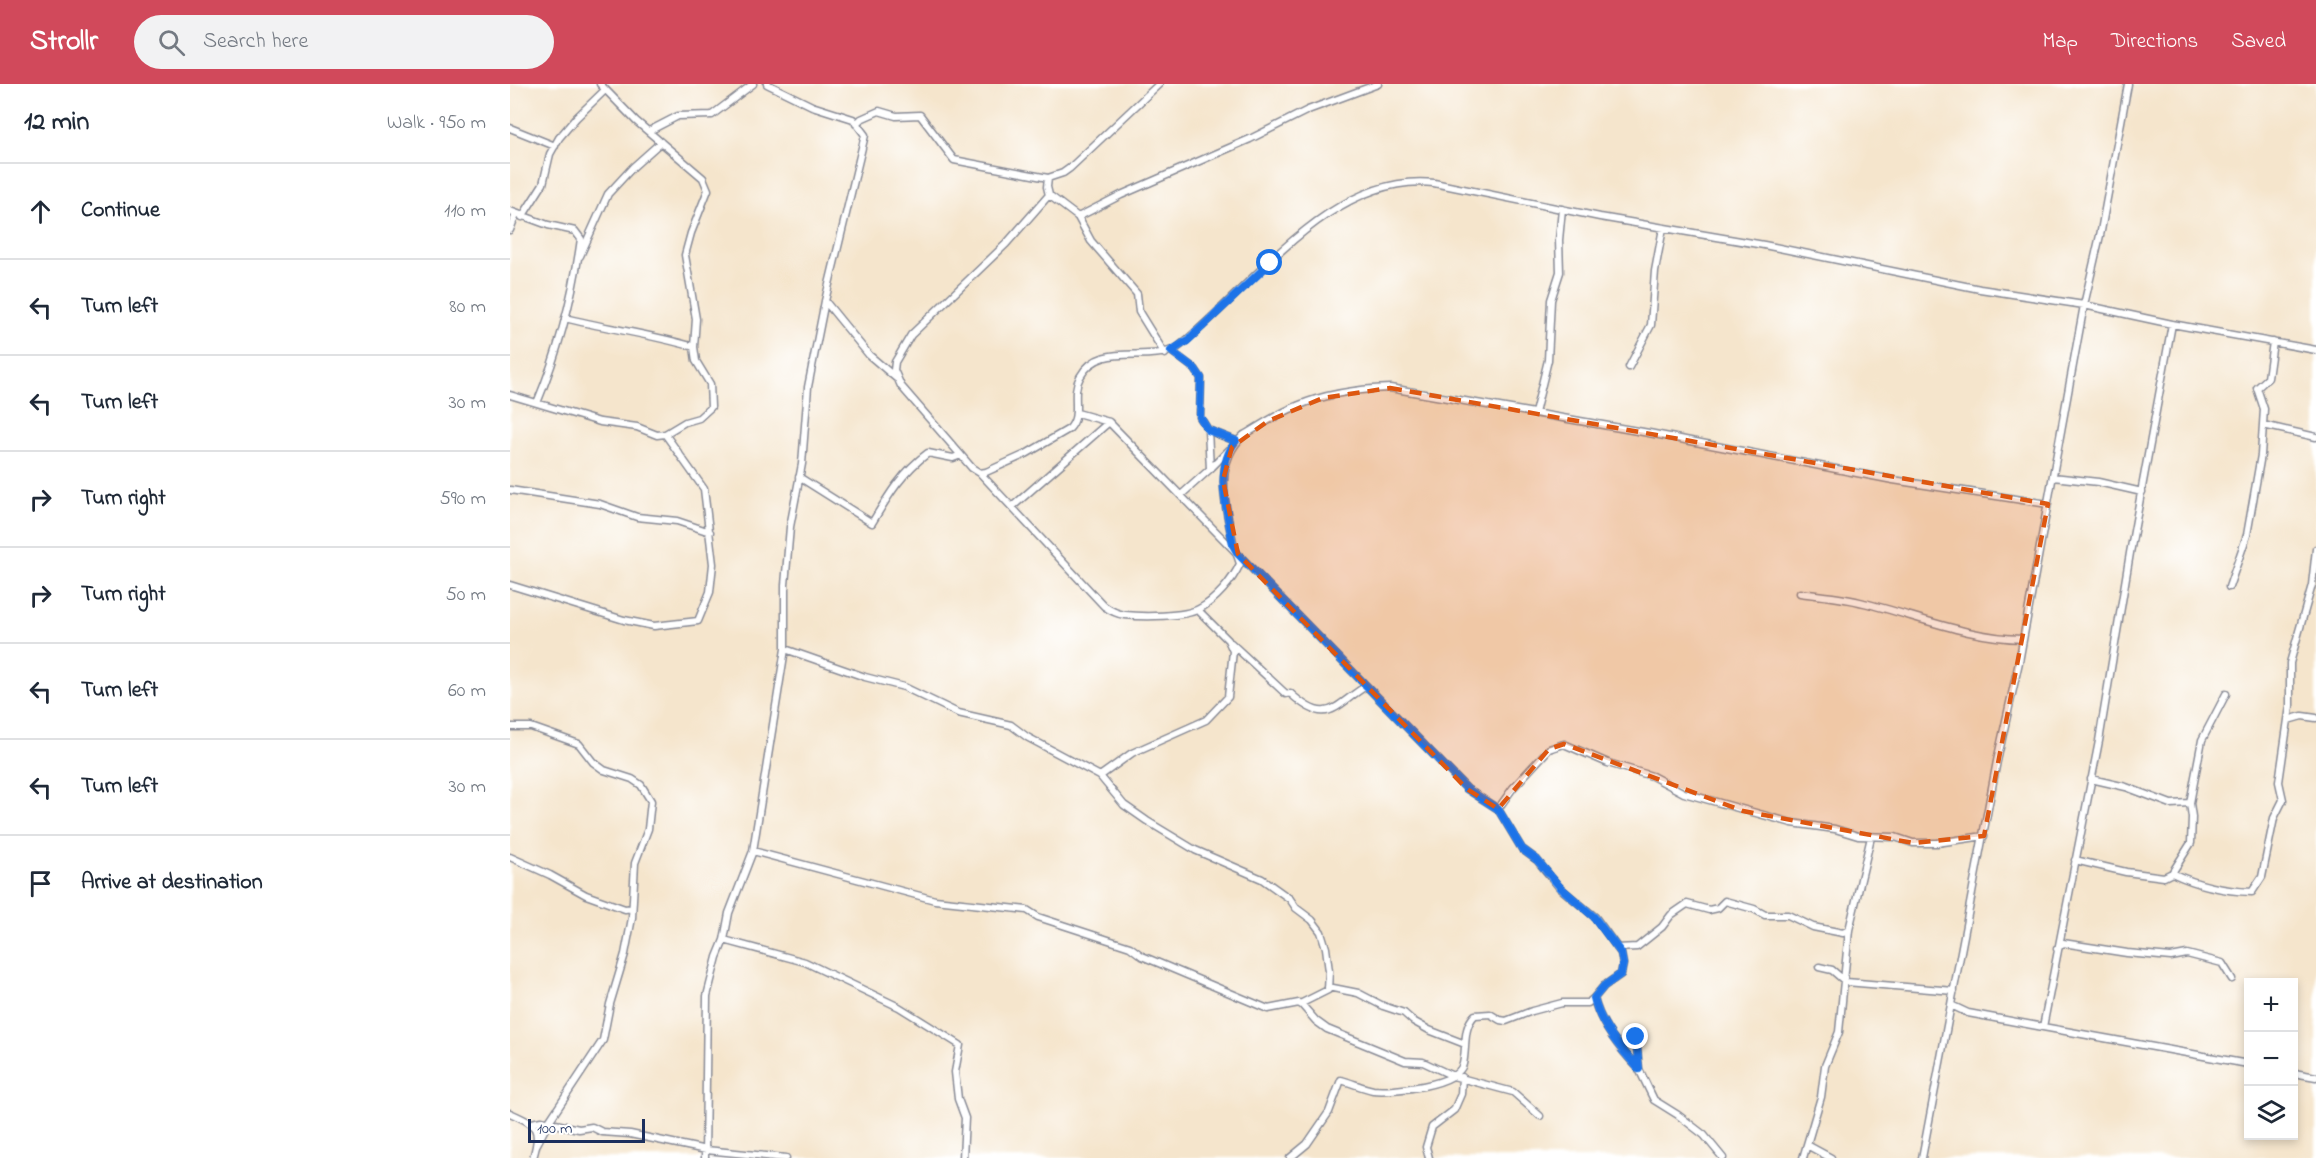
<!DOCTYPE html>
<meta charset="utf-8">
<style>
:root{--surface:#fff;--page:#f2f2f3;--text:#1f2937;--muted:#747a83;--line:#e0e1e3;--accent:#d1495b}
body{margin:0;font-family:"Indie Flower",sans-serif;background:var(--page);color:var(--text)}
.controls{position:absolute;right:18px;bottom:18px;display:grid;overflow:hidden;border-radius:0px;box-shadow:0 3px 9px #0003}
.controls button{width:54px;height:54px;display:grid;place-items:center;padding:0;border:0;border-bottom:2px solid var(--line);background:var(--surface);color:var(--text);font:30px sans-serif}
.scale{position:absolute;left:18px;bottom:15px;width:117px;box-sizing:border-box;padding-left:6px;border:3px solid #1b2f5e;border-top:0;font-size:16px;line-height:21px;white-space:nowrap;color:#1b2f5e;-webkit-text-stroke:4px #fff;paint-order:stroke}
.stop{position:absolute;width:18px;height:18px;margin:-14px;border:4px solid #1a73e8;border-radius:50%;background:#fff}
.stop.end{background:#1a73e8;border-color:#fff;box-shadow:0 2px 6px #0008}
.list{margin:0;padding:0;list-style:none}
h2{display:flex;justify-content:space-between;align-items:center;height:78px;margin:0;padding:0 24px;font-size:26px}
h2 small{font-size:20px;font-weight:400;color:var(--muted)}
.list li{display:grid;grid-template-columns:39px 1fr auto;gap:18px;align-items:center;box-sizing:border-box;height:96px;padding:0 24px;border-top:2px solid var(--line)}
.list b{display:block;font-size:22px;white-space:nowrap}
.list em{font-size:20px;font-style:normal;color:var(--muted)}
.icon{flex:none;width:33px;height:33px;fill:none;stroke:currentColor;stroke-width:2;stroke-linecap:round;stroke-linejoin:round}
.map{position:relative;flex:none;width:1806px;height:1074px;overflow:hidden}
header{display:flex;align-items:center;gap:36px;box-sizing:border-box;height:84px;padding:0 30px;background:var(--accent);color:#fff}
header strong{font-size:28px}
nav{display:flex;gap:33px;margin-inline-start:auto;font-size:21px}
.search{width:420px;height:54px;background:var(--page);display:flex;align-items:center;gap:15px;box-sizing:border-box;padding:0 21px;border-radius:33px;color:var(--muted);font-size:22px}
main{display:flex}
aside{flex:1;background:var(--surface)}
.map>svg:first-child{display:block}
.lines{fill:none;stroke-linecap:round;stroke-linejoin:round}
.minor-casing{stroke:#888a95;stroke-width:9}
.minor{stroke:#fff;stroke-width:6}
.route{stroke:#1a73e8;stroke-width:8}
.marked{fill:#de5710;fill-opacity:0.2;stroke:#de5710;stroke-width:4.5;stroke-dasharray:12 8;stroke-linejoin:round}
</style>
<header>
<strong>Strollr</strong>
<div class="search"><svg class="icon" aria-label="search" viewBox="0 0 24 24"><circle cx="10" cy="10" r="6"/><path d="M15 15l6 6"/></svg>Search here</div>
<nav><a>Map</a><a>Directions</a><a>Saved</a></nav>
</header>
<main>
<aside>
<h2>12 min<small>Walk · 950 m</small></h2>
<ul class="list">
<li><svg class="icon" aria-label="ahead" viewBox="0 0 24 24"><path d="M12 20V5M6 11l6-6 6 6"/></svg><div><b>Continue</b></div><em>110 m</em></li>
<li><svg class="icon" aria-label="left" viewBox="0 0 24 24"><path d="M17 20v-9H6M10 6l-5 5 5 5"/></svg><div><b>Turn left</b></div><em>80 m</em></li>
<li><svg class="icon" aria-label="left" viewBox="0 0 24 24"><path d="M17 20v-9H6M10 6l-5 5 5 5"/></svg><div><b>Turn left</b></div><em>30 m</em></li>
<li><svg class="icon" aria-label="right" viewBox="0 0 24 24"><path d="M7 20v-9h11M14 6l5 5-5 5"/></svg><div><b>Turn right</b></div><em>590 m</em></li>
<li><svg class="icon" aria-label="right" viewBox="0 0 24 24"><path d="M7 20v-9h11M14 6l5 5-5 5"/></svg><div><b>Turn right</b></div><em>50 m</em></li>
<li><svg class="icon" aria-label="left" viewBox="0 0 24 24"><path d="M17 20v-9H6M10 6l-5 5 5 5"/></svg><div><b>Turn left</b></div><em>60 m</em></li>
<li><svg class="icon" aria-label="left" viewBox="0 0 24 24"><path d="M17 20v-9H6M10 6l-5 5 5 5"/></svg><div><b>Turn left</b></div><em>30 m</em></li>
<li><svg class="icon" aria-label="arrive" viewBox="0 0 24 24"><path d="M6 21V4h12l-3 4 3 4H6"/></svg><div><b>Arrive at destination</b></div></li>
</ul>
</aside>
<div class="map">
<svg width="1806" height="1074" viewBox="0 0 1806 1074">
<rect width="100%" height="100%" fill="#fff"/>
<filter id="ink" filterUnits="userSpaceOnUse"><feTurbulence type="fractalNoise" baseFrequency=".0167" numOctaves="2"/><feDisplacementMap in="SourceGraphic" scale="12" xChannelSelector="R" yChannelSelector="G"/><feConvolveMatrix kernelMatrix="1 2 1 2 8 2 1 2 1" color-interpolation-filters="sRGB"/></filter>
<filter id="wash" filterUnits="userSpaceOnUse"><feTurbulence type="fractalNoise" baseFrequency=".008" numOctaves="4" result="noise"/><feDisplacementMap in="SourceGraphic" scale="24" xChannelSelector="R" yChannelSelector="G"/><feGaussianBlur stdDeviation="1.35" result="paint"/><feColorMatrix in="noise" values="0 0 0 0 0 0 0 0 0 0 0 0 0 0 0 0 0 1.4 0 .05"/><feComposite in="paint" operator="in"/></filter>
<g filter="url(#wash)">
<rect width="100%" height="100%" fill="#f5e5cc"/>
</g>
<g filter="url(#ink)">
<g class="lines">
<g class="minor-casing">
<path id="minor" d="M868 0 798 26 740 55 611 111 568 133 539 111 496 160 401 251 385 278 384 286 391 302 462 384 470 389 476 388 516 370 559 345C573 331 560 311 570 293 590 256 635 280 667 264 740 207 820 87 924 99L1090 133 1254 161 1470 205 1574 221 1662 240 1806 266
M346 40 351 35 369 27 386 32 410 31 444 76 538 94
M0 44 45 62
M139 47 168 32 202 31 243 0
M539 111 537 103 538 94 553 89 560 84 649 0
M0 127 38 141 65 147 71 155C63 212 49 266 27 319
M12 133 33 100 40 70 49 54 66 34 95 6
M568 133 581 157 627 210 629 228 655 270
M0 146 6 130
M70 172 98 110 123 83 151 58
M315 217 359 271 386 294
M55 234C98 245 141 250 184 263
M661 267 685 285 691 294 690 333 698 346 700 385 671 411
M1119 283 1141 241 1145 187 1153 144
M0 311 90 338 127 343 147 351 155 350 175 338 189 334 201 323 200 300 186 277 184 263 186 235 175 171 181 149 198 106 193 94 126 37 90 0
M567 329 599 338
M1025 329 1038 276 1041 216 1050 188 1049 156 1052 125
M1753 341 1806 353
M698 346 726 357
M700 385 719 366
M470 389 594 522C601 527 607 530 615 531 633 533 674 533 689 525 706 516 722 497 730 480 728 472 724 465 723 458 715 422 703 378 734 351 751 341 769 329 787 322 815 310 850 305 880 304L1139 349 1383 396 1538 420
M289 393 362 439C378 412 392 388 418 369L443 374 451 371
M1543 393 1588 398 1632 408
M0 406 90 420 127 433 167 437 200 448
M502 423 599 338 957 705 988 725 1012 765 1027 776 1049 803 1085 833 1111 869 1113 880 1111 890 1094 902 1084 914 1078 919H1052L1022 927 996 937 990 936 980 930 965 931C952 944 957 963 953 980 948 1002 882 1008 863 1006 853 1004 842 999 831 996L819 1028 797 1060 780 1074
M0 501 114 536 144 542 188 537 200 508 203 480 194 405 155 350
M1719 503 1737 451 1751 371 1754 325 1747 304 1758 294 1763 258
M1290 509C1312 512 1333 513 1354 519 1407 532 1458 554 1513 555
M721 559 776 610 780 609C817 643 823 623 856 602
M275 565 355 593 394 603 448 629 501 641 517 653 590 692 614 721 637 737 685 766 752 795 780 815 786 824 802 836 811 848 816 864 819 887 818 906 790 920
M1778 636 1792 632 1806 634
M0 643H21L69 660 83 678 94 686 122 695 131 701 141 717 138 745 125 779 122 834 115 870 100 920 93 956 38 1039 27 1060
M590 692 622 669 696 636 718 613 723 567 718 556 688 526
M1581 695 1616 703 1661 720 1680 719
M988 725 1003 704 1039 665 1054 660 1098 679 1142 692 1174 709 1282 739 1325 745 1348 752 1385 753 1403 759H1427L1474 752
M243 767 425 816 517 826 528 833 620 863 632 872 758 925 789 919 792 921 806 937 817 945 895 977 913 978 943 992 1003 1008 1030 1032
M0 773 40 791 76 811 115 825 122 824
M1565 776 1616 788 1654 793 1662 789 1681 759 1682 733 1680 719 1692 656 1716 610
M1662 789C1687 801 1714 807 1742 808L1752 793 1764 734 1773 716 1769 698 1780 622V579L1802 501 1806 465
M214 856 295 878 389 923 450 961 445 988 448 1015 455 1034 453 1074
M1107 864 1127 863 1152 843 1161 831 1177 820 1199 826 1208 824 1215 817 1244 825 1255 831H1278L1303 843 1333 849 1339 846
M1547 865 1553 859 1617 869 1661 873 1677 870 1712 879 1722 895
M1309 883 1322 886 1336 898 1444 907
M818 903 848 909 873 922 894 929 903 937 919 946 955 960
M1084 914C1090 940 1110 965 1128 984
M1441 921 1458 929 1533 943 1589 657 1620 469 1662 240
M1533 943 1738 980
M1122 950 1126 954 1129 985 1144 1016 1168 1031 1194 1051 1213 1074
M1784 989 1806 993
M0 1029C27 1041 32 1044 23 1074
M22 1039 31 1037 69 1045 82 1043 92 1048 120 1050 196 1066 276 1074
M1297 1061 1321 1074
M195 1074 197 912 207 873 214 856 219 829 243 767 275 565V501L280 443 292 380 298 303 315 217 355 51 343 35 302 22 257 0
M919 1074 916 1063 922 1043 944 1026 951 1010 952 993
M1293 1074 1311 1013 1315 982 1329 948 1339 846 1361 753
M1412 1074 1487 677 1509 578 1559 303 1574 221 1591 147 1618 0"/>
</g>
<use href="#minor" class="minor"/>
</g>
</g>
<g class="lines" filter="url(#ink)">
<path class="route" d="M760 179 677 257 661 267 685 285 691 294 690 333 698 346 726 357C703 385 718 428 723 461L728 470 957 705 988 725 1012 765 1027 776 1050 803 1084 833 1111 869 1113 880 1111 890 1094 902 1084 914C1090 941 1111 965 1129 985L1126 953"/>
</g>
<path class="marked" d="M880 304 1538 420 1474 752 1403 759 1233 727 1054 660 1039 665 988 725 957 705 728 470 713 396 722 363 758 337 813 314Z"/>
</svg>
<div class="controls">
<button>+</button>
<button>−</button>
<button><svg class="icon" aria-label="layers" viewBox="0 0 24 24"><path d="M12 4l9 5-9 5-9-5zM3 14l9 5 9-5"/></svg></button>
</div>
<div class="scale">100 m</div>
<div class="stop" style="left:760px;top:179px"></div>
<div class="stop end" style="left:1126px;top:953px"></div>
</div>
</main>
